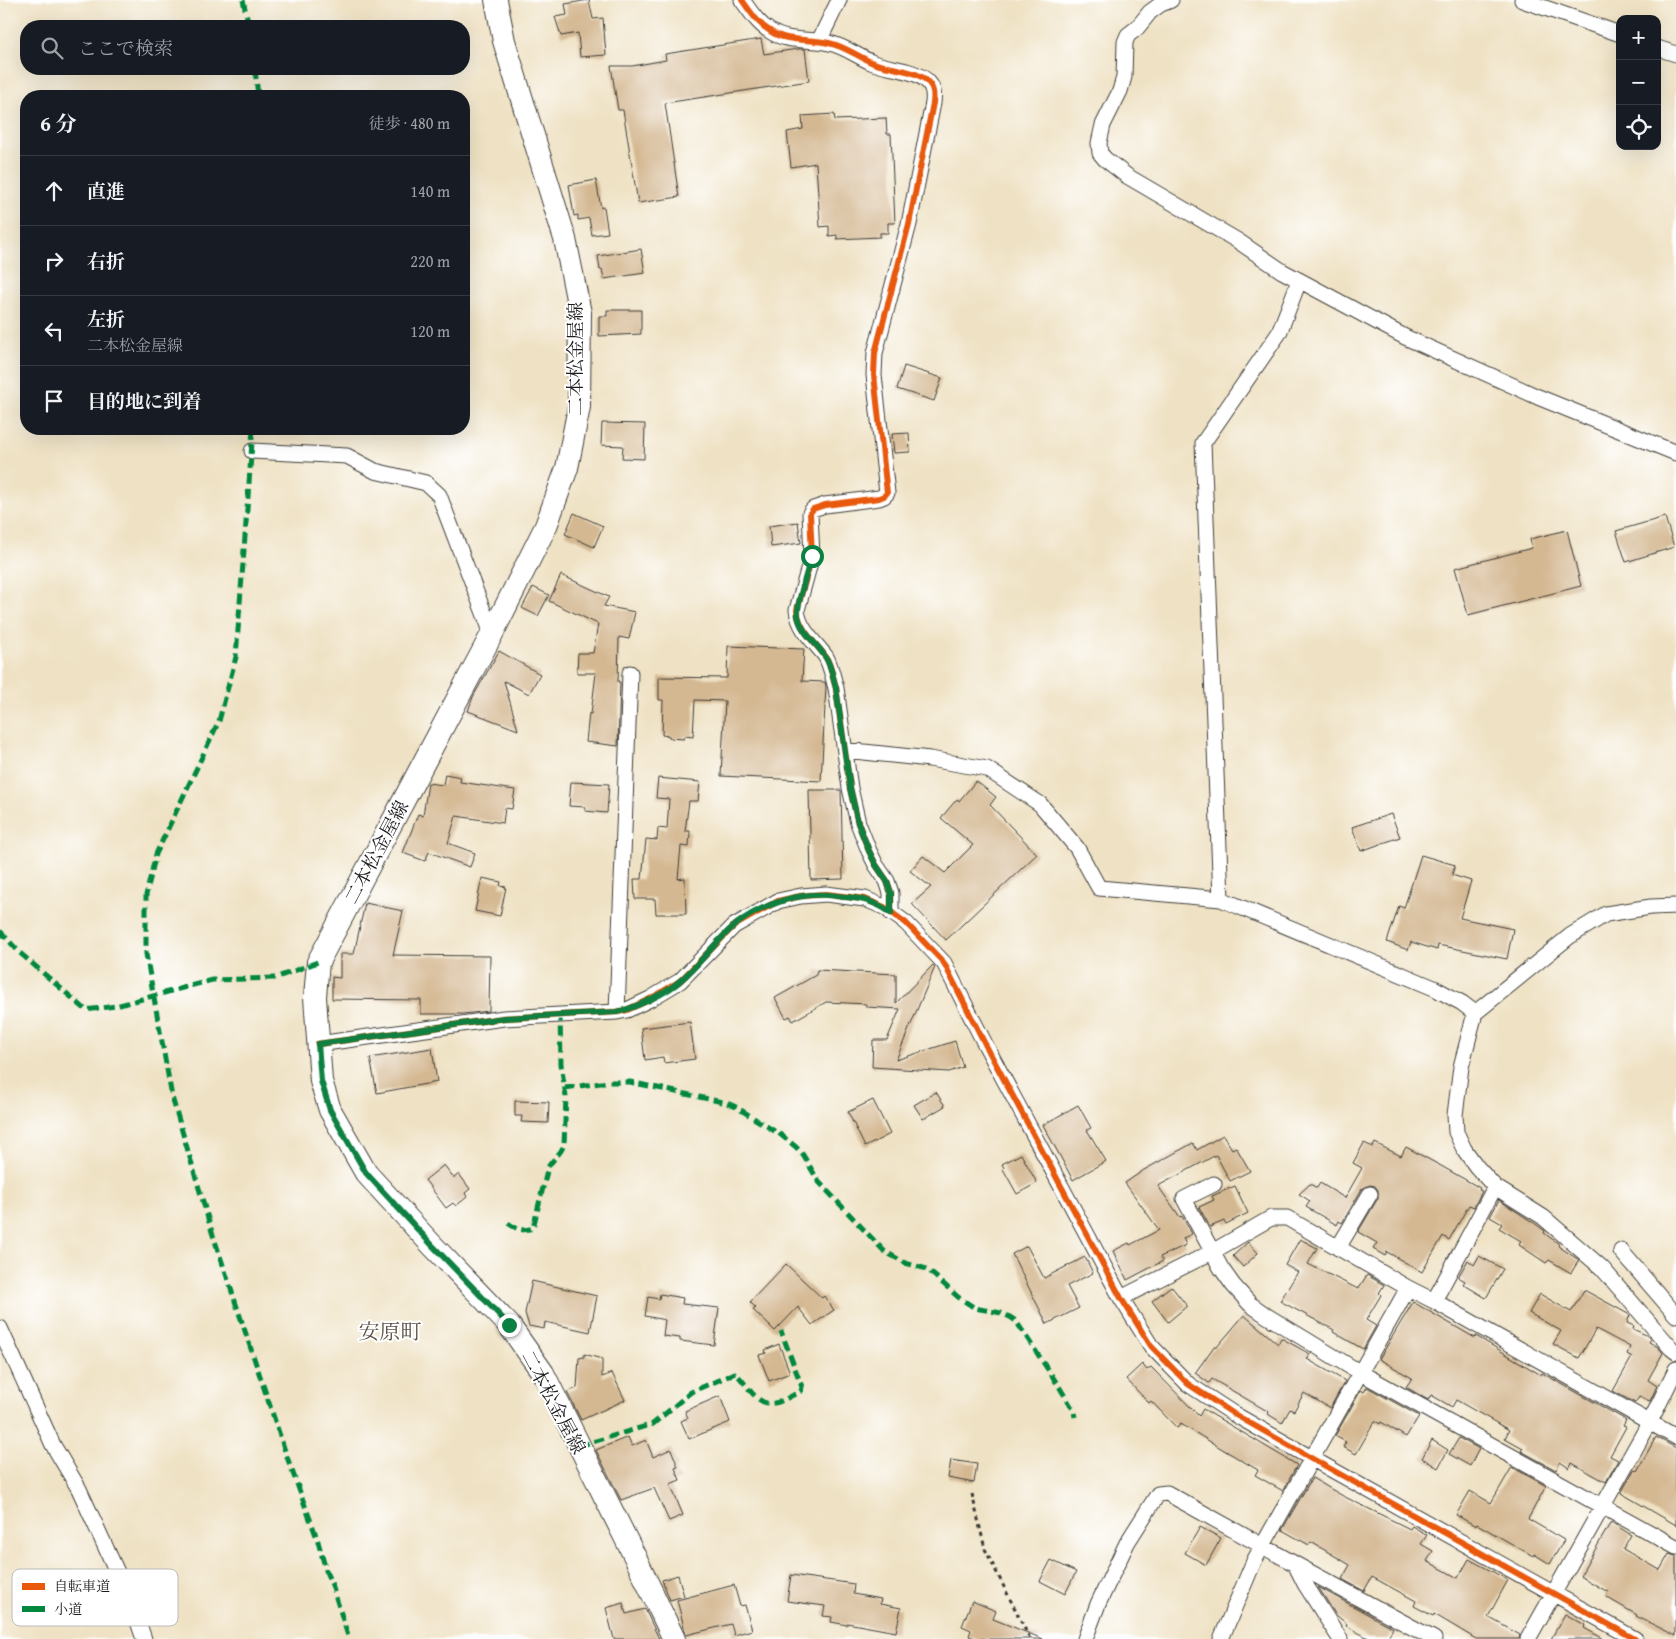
<!DOCTYPE html>
<html lang="ja">
<meta charset="utf-8">
<style>
:root{--surface:#171b24;--page:#20242c;--text:#f1f3f6;--muted:#9ea1a6;--line:#363941}
body{margin:0;font-family:"Gentium Book Plus","Noto Serif JP",serif;background:var(--page);color:var(--text)}
.controls{position:absolute;right:15px;top:15px;display:grid;overflow:hidden;border-radius:10px;box-shadow:0 5px 20px #0002}
.controls button{width:45px;height:45px;display:grid;place-items:center;padding:0;border:0;border-bottom:1px solid var(--line);background:var(--surface);color:var(--text);font:25px sans-serif}
.stop{position:absolute;width:15px;height:15px;margin:-11px;border:4px solid #0b8043;border-radius:50%;background:#fff}
.stop.end{background:#0b8043;border-color:#fff;box-shadow:0 1px 5px #0008}
.list{margin:0;padding:0;list-style:none}
h2{display:flex;justify-content:space-between;align-items:center;height:65px;margin:0;padding:0 20px;font-size:21px}
h2 small{font-size:16px;font-weight:400;color:var(--muted)}
.list li{display:grid;grid-template-columns:32px 1fr auto;gap:15px;align-items:center;box-sizing:border-box;height:70px;padding:0 20px;border-top:1px solid var(--line)}
.list b{display:block;font-size:19px;white-space:nowrap}
.list p{margin:0;font-size:16px;white-space:nowrap;color:var(--muted)}
.list em{font-size:16px;font-style:normal;color:var(--muted)}
.icon{flex:none;width:28px;height:28px;fill:none;stroke:currentColor;stroke-width:2;stroke-linecap:round;stroke-linejoin:round}
.map{position:relative;flex:none;width:1676px;height:1639px;overflow:hidden}
.search{position:absolute;background:var(--surface);box-shadow:0 5px 20px #0002;left:20px;top:20px;width:450px;height:55px;display:flex;align-items:center;gap:12px;box-sizing:border-box;padding:0 18px;border-radius:20px;color:var(--muted);font-size:19px}
.panel{position:absolute;background:var(--surface);box-shadow:0 5px 20px #0002;left:20px;top:90px;width:450px;height:345px;border-radius:20px}
.map>svg:first-child{display:block}
.building{fill:#d4b892}
.lines{fill:none;stroke-linecap:round;stroke-linejoin:round}
.minor-casing{stroke:#3c3a35;stroke-width:17}
.primary-casing{stroke:#3c3a35;stroke-width:24}
.path{stroke:#3c3a35;stroke-width:3;stroke-dasharray:4 4;stroke-linecap:butt}
.minor{stroke:#fff;stroke-width:15}
.primary{stroke:#fff;stroke-width:22}
.quiet{stroke:#00873e;stroke-width:5;stroke-dasharray:10 5;stroke-linecap:butt}
.cycleway-casing{stroke:#fff;stroke-width:9}
.cycleway{stroke:#e8590c;stroke-width:6}
.route{stroke:#0b8043;stroke-width:6}
.labels{text-anchor:middle;dominant-baseline:central;stroke-width:4;stroke-linejoin:round;paint-order:stroke}
.street-label{font-size:19px;fill:#1c1c1c;stroke:#fff}
.quarter-label{font-size:21px;fill:#5c5345;stroke:#fff}
.key{fill:#fff;stroke:#bbb;stroke-width:1}
.key-label{font-size:14px;fill:#1c1c1c}
</style>
<div class="map">
<svg width="1676" height="1639" viewBox="0 0 1676 1639">
<rect width="100%" height="100%" fill="#fff"/>
<filter id="ink" filterUnits="userSpaceOnUse"><feTurbulence type="fractalNoise" baseFrequency=".02" numOctaves="2"/><feDisplacementMap in="SourceGraphic" scale="10" xChannelSelector="R" yChannelSelector="G"/><feConvolveMatrix kernelMatrix="1 2 1 2 8 2 1 2 1" color-interpolation-filters="sRGB"/></filter>
<filter id="wash" filterUnits="userSpaceOnUse"><feTurbulence type="fractalNoise" baseFrequency=".0096" numOctaves="4" result="noise"/><feDisplacementMap in="SourceGraphic" scale="20" xChannelSelector="R" yChannelSelector="G"/><feGaussianBlur stdDeviation="1.12" result="paint"/><feColorMatrix in="noise" values="0 0 0 0 0 0 0 0 0 0 0 0 0 0 0 0 0 1.4 0 .05"/><feComposite in="paint" operator="in"/></filter>
<g filter="url(#wash)">
<rect width="100%" height="100%" fill="#efe2c4"/>
<g id="blocks">
<path class="building" d="M589 0 593 19 603 18 606 55 580 57 578 33 561 36 555 17 567 15 565 4Z
M761 39 764 54 798 49H805L809 81 665 103 679 197 638 203 623 110H618L611 66H632L666 60 665 54Z
M834 114 835 120 886 118 887 134H891L895 223H888V233H880V237L837 239V235L829 236V226L820 227 816 163 791 167 787 132 803 129 802 116Z
M596 180 601 208 604 207 608 233 592 235 589 218 578 220V215L574 216 569 185Z
M641 249 645 273 604 279 602 269 600 270 598 256Z
M607 310H641V334L599 336V316H607Z
M904 366 942 378 934 401 897 389Z
M602 423 645 424 644 459 622 458 623 446 601 445Z
M909 433 910 452 894 453 892 434Z
M574 513 603 526 594 547 565 534Z
M1665 517 1674 547 1626 562 1616 531Z
M798 522 801 543 771 547 769 526Z
M1567 530 1581 586 1468 615 1455 568 1532 548 1530 539Z
M561 575 609 597 604 606 635 612 629 639 619 637 618 682H620L618 746 586 742 589 713 591 714 596 673H577L578 653H593L598 624 549 601Z
M533 587 549 595 538 616 522 608Z
M728 646 804 649 802 681 825 682 826 687 821 781 721 776 725 701 695 700 693 737 685 736 684 739 670 738 669 736 662 735 663 700H659V677L727 678Z
M499 651 540 674 529 694 504 681 518 730 468 711 473 697Z
M445 774 461 777 460 782 515 790 512 809 505 808 503 823 456 816 448 843 475 853 470 867 429 852 425 861 403 853 418 814 423 816 428 783 443 785Z
M658 778 700 782 698 801H689L685 831H690L689 847 681 846 678 879 685 878 686 914H656L655 899H635L634 879H642L646 839 657 840 658 828 667 829 669 799 656 798Z
M976 781 996 797 990 805 1037 854 946 940 912 904 931 887 910 871 923 856 945 873 973 845 941 818 957 799 959 801Z
M571 782 609 784 607 813 585 811V807L569 806Z
M809 790H841L843 879 811 880Z
M1391 814 1400 837 1361 851 1352 827Z
M1421 855 1455 865 1452 875 1471 881 1460 918 1513 929 1507 959 1438 945 1437 950 1411 942 1408 950 1387 942 1399 906 1404 908Z
M482 878 501 882 500 886 506 887 500 916 475 911Z
M365 903 403 911 393 955 490 956 489 1011 463 1014H421V1000L332 999V977L340 978V954H354Z
M933 965 935 967 896 1060 955 1041 963 1067 949 1072 872 1067 873 1040H887L900 1009 866 1007V1004L826 1002 793 1021 790 1016 786 1018 775 998 816 975 817 970 896 974V1003Z
M690 1022 695 1059 664 1063 663 1057 645 1060 641 1028Z
M432 1048 437 1082 377 1093 370 1058Z
M936 1092 945 1106 923 1119 914 1105Z
M873 1100 890 1134 865 1147 848 1112Z
M515 1101 549 1102 548 1123 521 1122 522 1116H515Z
M1078 1105 1091 1128 1087 1130 1106 1161 1073 1180 1043 1125Z
M1223 1135 1232 1149 1236 1147 1250 1171 1230 1181 1216 1155 1158 1186 1180 1217 1182 1216 1192 1234 1183 1238 1186 1245 1160 1257 1163 1261 1127 1280 1113 1251 1129 1243 1130 1245 1159 1230 1125 1183 1144 1170 1193 1143 1197 1150Z
M1364 1143 1373 1147 1375 1143 1401 1156 1406 1147 1443 1167 1480 1188 1479 1190 1482 1191 1474 1207 1469 1205 1449 1240 1443 1236 1422 1272 1387 1252 1385 1256 1373 1249 1377 1243 1358 1232 1378 1198V1190L1375 1186 1370 1185 1362 1189 1342 1223 1339 1221 1337 1225 1306 1207 1310 1201 1299 1194 1310 1184 1317 1188 1320 1183 1345 1198 1362 1168 1353 1163Z
M1021 1154 1037 1183 1017 1194 1003 1169 1004 1168 1002 1164Z
M444 1165 454 1178 459 1174 470 1189 465 1193 467 1197 456 1206 453 1203 446 1208 425 1180Z
M1235 1186 1248 1213 1226 1224 1224 1221 1210 1227 1199 1207 1214 1200 1212 1196Z
M1499 1200 1537 1225 1545 1231 1544 1233 1559 1244 1558 1246 1579 1260 1571 1273 1549 1260 1546 1263 1519 1245 1521 1241 1499 1228 1502 1224 1490 1217Z
M1300 1239 1317 1248 1308 1264 1358 1289 1367 1275 1384 1285 1379 1293 1381 1295 1366 1320 1376 1326 1363 1349 1333 1332 1334 1330 1280 1301 1298 1272 1285 1265Z
M1248 1242 1258 1253 1243 1267 1233 1256Z
M1027 1246 1044 1278 1085 1257 1093 1273 1067 1286 1079 1308 1047 1324 1012 1254Z
M1479 1256 1503 1269 1486 1298 1463 1284 1465 1281 1458 1277 1468 1260 1474 1265Z
M786 1264 822 1298 824 1296 834 1310 812 1325 798 1307 775 1331 753 1310 756 1308 750 1302Z
M532 1281 597 1296 590 1332 545 1322 544 1329 529 1326 525 1313Z
M1171 1286 1187 1306 1168 1322 1152 1301Z
M1584 1290 1630 1315 1627 1323 1634 1326 1633 1329 1648 1336 1651 1339 1649 1342 1658 1347 1663 1353 1648 1380 1657 1386 1650 1401 1639 1397 1635 1403 1613 1391 1632 1357 1627 1354 1630 1347 1596 1329 1579 1358 1553 1344 1561 1331 1529 1313 1540 1294 1571 1312Z
M660 1294 683 1298 682 1304 719 1308 714 1345 680 1341V1338L663 1336 665 1320 645 1316 648 1297 659 1299Z
M1413 1302 1475 1338 1476 1336 1541 1375 1542 1373 1626 1420 1623 1426 1626 1427 1610 1456 1618 1460 1606 1482 1572 1463 1569 1468 1560 1462 1556 1470 1521 1451 1523 1448 1505 1438 1509 1430 1456 1400 1452 1407 1431 1395 1428 1400 1406 1387 1412 1378 1379 1359Z
M1244 1315 1278 1344 1281 1338 1310 1354 1307 1359 1345 1381 1330 1408 1304 1393 1294 1411 1290 1409 1282 1423 1268 1414 1269 1412 1212 1379 1209 1383 1195 1373 1215 1345 1217 1347Z
M779 1344 790 1373 769 1381 759 1355 766 1353 765 1350Z
M584 1354 602 1359V1377L612 1373 625 1400 581 1420 567 1392 577 1388 579 1358 584 1357Z
M1142 1364 1147 1370 1151 1367 1199 1416 1203 1409 1297 1465 1283 1491 1255 1475 1258 1470 1224 1450 1181 1424 1177 1428 1151 1401 1149 1403 1126 1379Z
M1367 1387 1419 1416 1406 1437 1381 1422 1380 1424 1375 1421 1356 1454 1343 1447 1346 1442 1335 1436 1361 1390 1364 1392Z
M720 1396 730 1422 689 1439 681 1421 688 1418 685 1411Z
M628 1437 632 1446 646 1440 653 1457 671 1449 678 1467 675 1468 680 1480 670 1484 683 1515 669 1521 654 1488 621 1500 596 1450Z
M1656 1437 1676 1448V1525L1621 1493 1634 1470 1637 1471Z
M1459 1438 1479 1449 1470 1466 1449 1454Z
M1432 1440 1448 1450 1438 1468 1422 1458Z
M951 1460 977 1464 974 1483 948 1478Z
M1512 1467 1546 1486 1528 1519 1564 1540 1550 1564 1534 1554 1533 1556 1477 1524 1476 1526 1456 1515 1470 1491 1491 1503Z
M1312 1478 1343 1496 1410 1529 1412 1526 1427 1535 1421 1544 1433 1551 1427 1561 1458 1578 1469 1559 1508 1580 1488 1617 1520 1635 1519 1639H1476L1434 1614 1433 1616 1414 1606 1416 1601 1372 1577 1364 1591 1342 1579 1350 1565 1311 1542 1309 1545 1282 1530Z
M1611 1522 1631 1535 1623 1549 1660 1570 1669 1554 1676 1556V1636L1636 1616 1637 1615 1606 1597 1608 1592 1580 1576Z
M1200 1527 1221 1538 1206 1565 1185 1553Z
M1051 1560 1076 1572 1065 1594 1040 1581Z
M678 1575 684 1596 670 1600 662 1580Z
M791 1575 854 1584 853 1594 881 1599 880 1604 901 1608 896 1632 847 1623V1625L831 1622 832 1617 823 1616 825 1606 787 1601Z
M734 1585 740 1606 745 1605 752 1630 734 1635 731 1624 686 1635 677 1600Z
M1318 1587 1393 1628 1387 1639H1370L1346 1626 1347 1624 1336 1615Z
M972 1601 996 1611 993 1619 1043 1639H977L969 1636 971 1630 962 1626Z
M623 1603 626 1614 645 1609 659 1639H614L606 1608Z
M1565 1614 1585 1625 1584 1628 1604 1639H1551Z"/>
</g>
</g>
<g filter="url(#ink)">
<use href="#blocks" fill-opacity="0" stroke="#3c3a35" stroke-width="1"/>
<g class="lines">
<g class="minor-casing">
<path id="minor" d="M742 0C750 11 758 24 770 31 787 43 810 38 829 43 844 46 857 56 871 62 887 69 916 69 928 82 934 88 934 95 933 103L909 224 875 353 874 375 887 493 884 496 879 498 825 505 813 509 810 513 812 556 797 610C799 630 815 642 826 657 831 666 833 678 836 688L850 788 858 823 869 851 876 865 887 881 891 893V913
M1171 0 1161 4 1150 12 1137 28 1128 35 1125 42 1124 77 1120 91 1103 125 1099 143 1100 153 1105 159 1127 176 1238 241 1282 271 1405 337 1538 397 1676 453
M1522 0 1620 34
M819 41 839 0
M1657 48 1676 54
M252 451 347 456 375 471 426 483 439 495 492 634
M845 750 930 759 987 769 1040 804 1077 848 1099 888 1221 899 1434 988 1462 1003 1475 1013 1570 936 1606 914 1651 907 1676 906
M1221 899 1203 443 1279 333 1299 281
M617 1012 630 673
M1475 1013 1461 1067 1455 1115 1456 1132 1464 1149 1476 1166 1495 1187 1543 1217 1602 1268 1671 1348 1676 1352
M318 1044 504 1018 617 1012 627 1010 650 999 680 981 734 926 778 901 801 896 826 894 865 899 884 907 906 923 944 963 985 1044 1121 1298 1151 1346 1188 1384 1234 1414 1311 1458 1635 1639
M1214 1184 1184 1199 1221 1268 1233 1285 1250 1304 1267 1316 1359 1372 1676 1547
M1338 1248 1370 1194
M1621 1251 1676 1315
M1121 1298 1212 1252 1271 1218H1287L1408 1288 1434 1301 1676 1437
M1434 1301 1495 1187
M0 1328 53 1445 79 1489 133 1607 144 1639
M1295 1564 1434 1639
M1085 1639 1098 1604 1127 1543 1158 1494 1167 1493 1295 1564 1305 1584 1340 1639
M1221 1639 1254 1561 1408 1288
M1528 1639 1650 1422 1676 1369"/>
</g>
<g class="primary-casing">
<path id="primary" d="M496 0 504 41 565 239 580 313 579 407 567 468 546 526 492 634 318 962 315 997 321 1081 330 1110 366 1173 432 1245 509 1325 543 1373 637 1561 674 1639"/>
</g>
<path class="path" d="M972 1494 985 1549 1030 1639"/>
<use href="#minor" class="minor"/>
<use href="#primary" class="primary"/>
<path class="quiet" d="M243 0 249 26
M255 69 258 96
M253 429 236 657 219 721 156 854 146 895V954L172 1097 212 1232 287 1457 317 1538 327 1574 332 1585 349 1639
M0 931 20 953 86 1010 116 1006 212 980 275 978 318 962
M565 1088 608 1082H630L727 1103 736 1107 781 1135 796 1147 803 1155 819 1182 884 1251 905 1263 927 1269 958 1297 975 1308 1001 1313 1010 1317 1016 1321 1060 1388 1074 1411 1075 1417
M508 1223C516 1229 522 1232 533 1228L548 1167C553 1159 560 1155 564 1145L566 1097 561 1064 560 1015
M579 1446 653 1424 691 1392 735 1373C740 1377 744 1383 748 1388 767 1413 777 1403 801 1391L802 1387 781 1331"/>
<g class="cycleway-casing">
<path id="cycleway" d="M742 0C750 11 758 24 770 31 787 43 810 38 829 43 844 46 857 56 871 62 887 69 916 69 928 82 934 88 934 95 933 103L909 224 875 353 874 375 887 493 884 496 879 498 825 505 813 509 810 513 812 556 797 610C799 630 815 642 826 657 831 666 833 678 836 688L850 788 858 823 869 851 876 865 887 881 891 893V913
M318 1044 504 1018 617 1012 627 1010 650 999 680 981 734 926 778 901 801 896 826 894 865 899 884 907 906 923 944 963 985 1044 1121 1298 1151 1346 1188 1384 1234 1414 1311 1458 1635 1639"/>
</g>
<use href="#cycleway" class="cycleway"/>
</g>
</g>
<g class="lines" filter="url(#ink)">
<path class="route" d="M509 1325 432 1245 366 1173 330 1110 321 1081 318 1044 504 1018 617 1012C635 1008 667 993 681 980 700 964 715 942 734 926 763 903 801 891 837 896 857 898 875 900 891 913V893L887 881 876 865 869 851 858 823 850 788 836 688C833 678 831 666 826 658 818 644 801 633 798 616 796 605 808 569 812 556"/>
</g>
<g class="labels">
<g class="street-label">
<text transform="translate(575 359) rotate(-90)">二本松金屋線</text>
<text transform="translate(376 852) rotate(-62)">二本松金屋線</text>
<text transform="translate(554 1402) rotate(62)">二本松金屋線</text>
</g>
<g class="quarter-label">
<text x="390" y="1331">安原町</text>
</g>
</g>
<rect x="12" y="1569" width="166" height="57" rx="8" class="key"/>
<rect x="22" y="1583" width="23" height="7" fill="#e8590c"/>
<rect x="22" y="1606" width="23" height="6" fill="#00873e"/>
<g class="key-label">
<text x="54" y="1591">自転車道</text>
<text x="54" y="1614">小道</text>
</g>
</svg>
<div class="controls">
<button>+</button>
<button>−</button>
<button><svg class="icon" aria-label="locate" viewBox="0 0 24 24"><circle cx="12" cy="12" r="6"/><path d="M12 2v4M12 18v4M2 12h4M18 12h4"/></svg></button>
</div>
<div class="stop" style="left:812px;top:556px"></div>
<div class="stop end" style="left:509px;top:1325px"></div>
<div class="search"><svg class="icon" aria-label="search" viewBox="0 0 24 24"><circle cx="10" cy="10" r="6"/><path d="M15 15l6 6"/></svg>ここで検索</div>
<section class="panel">
<h2>6 分<small>徒歩 · 480 m</small></h2>
<ul class="list">
<li><svg class="icon" aria-label="ahead" viewBox="0 0 24 24"><path d="M12 20V5M6 11l6-6 6 6"/></svg><div><b>直進</b></div><em>140 m</em></li>
<li><svg class="icon" aria-label="right" viewBox="0 0 24 24"><path d="M7 20v-9h11M14 6l5 5-5 5"/></svg><div><b>右折</b></div><em>220 m</em></li>
<li><svg class="icon" aria-label="left" viewBox="0 0 24 24"><path d="M17 20v-9H6M10 6l-5 5 5 5"/></svg><div><b>左折</b><p>二本松金屋線</p></div><em>120 m</em></li>
<li><svg class="icon" aria-label="arrive" viewBox="0 0 24 24"><path d="M6 21V4h12l-3 4 3 4H6"/></svg><div><b>目的地に到着</b></div></li>
</ul>
</section>
</div>
